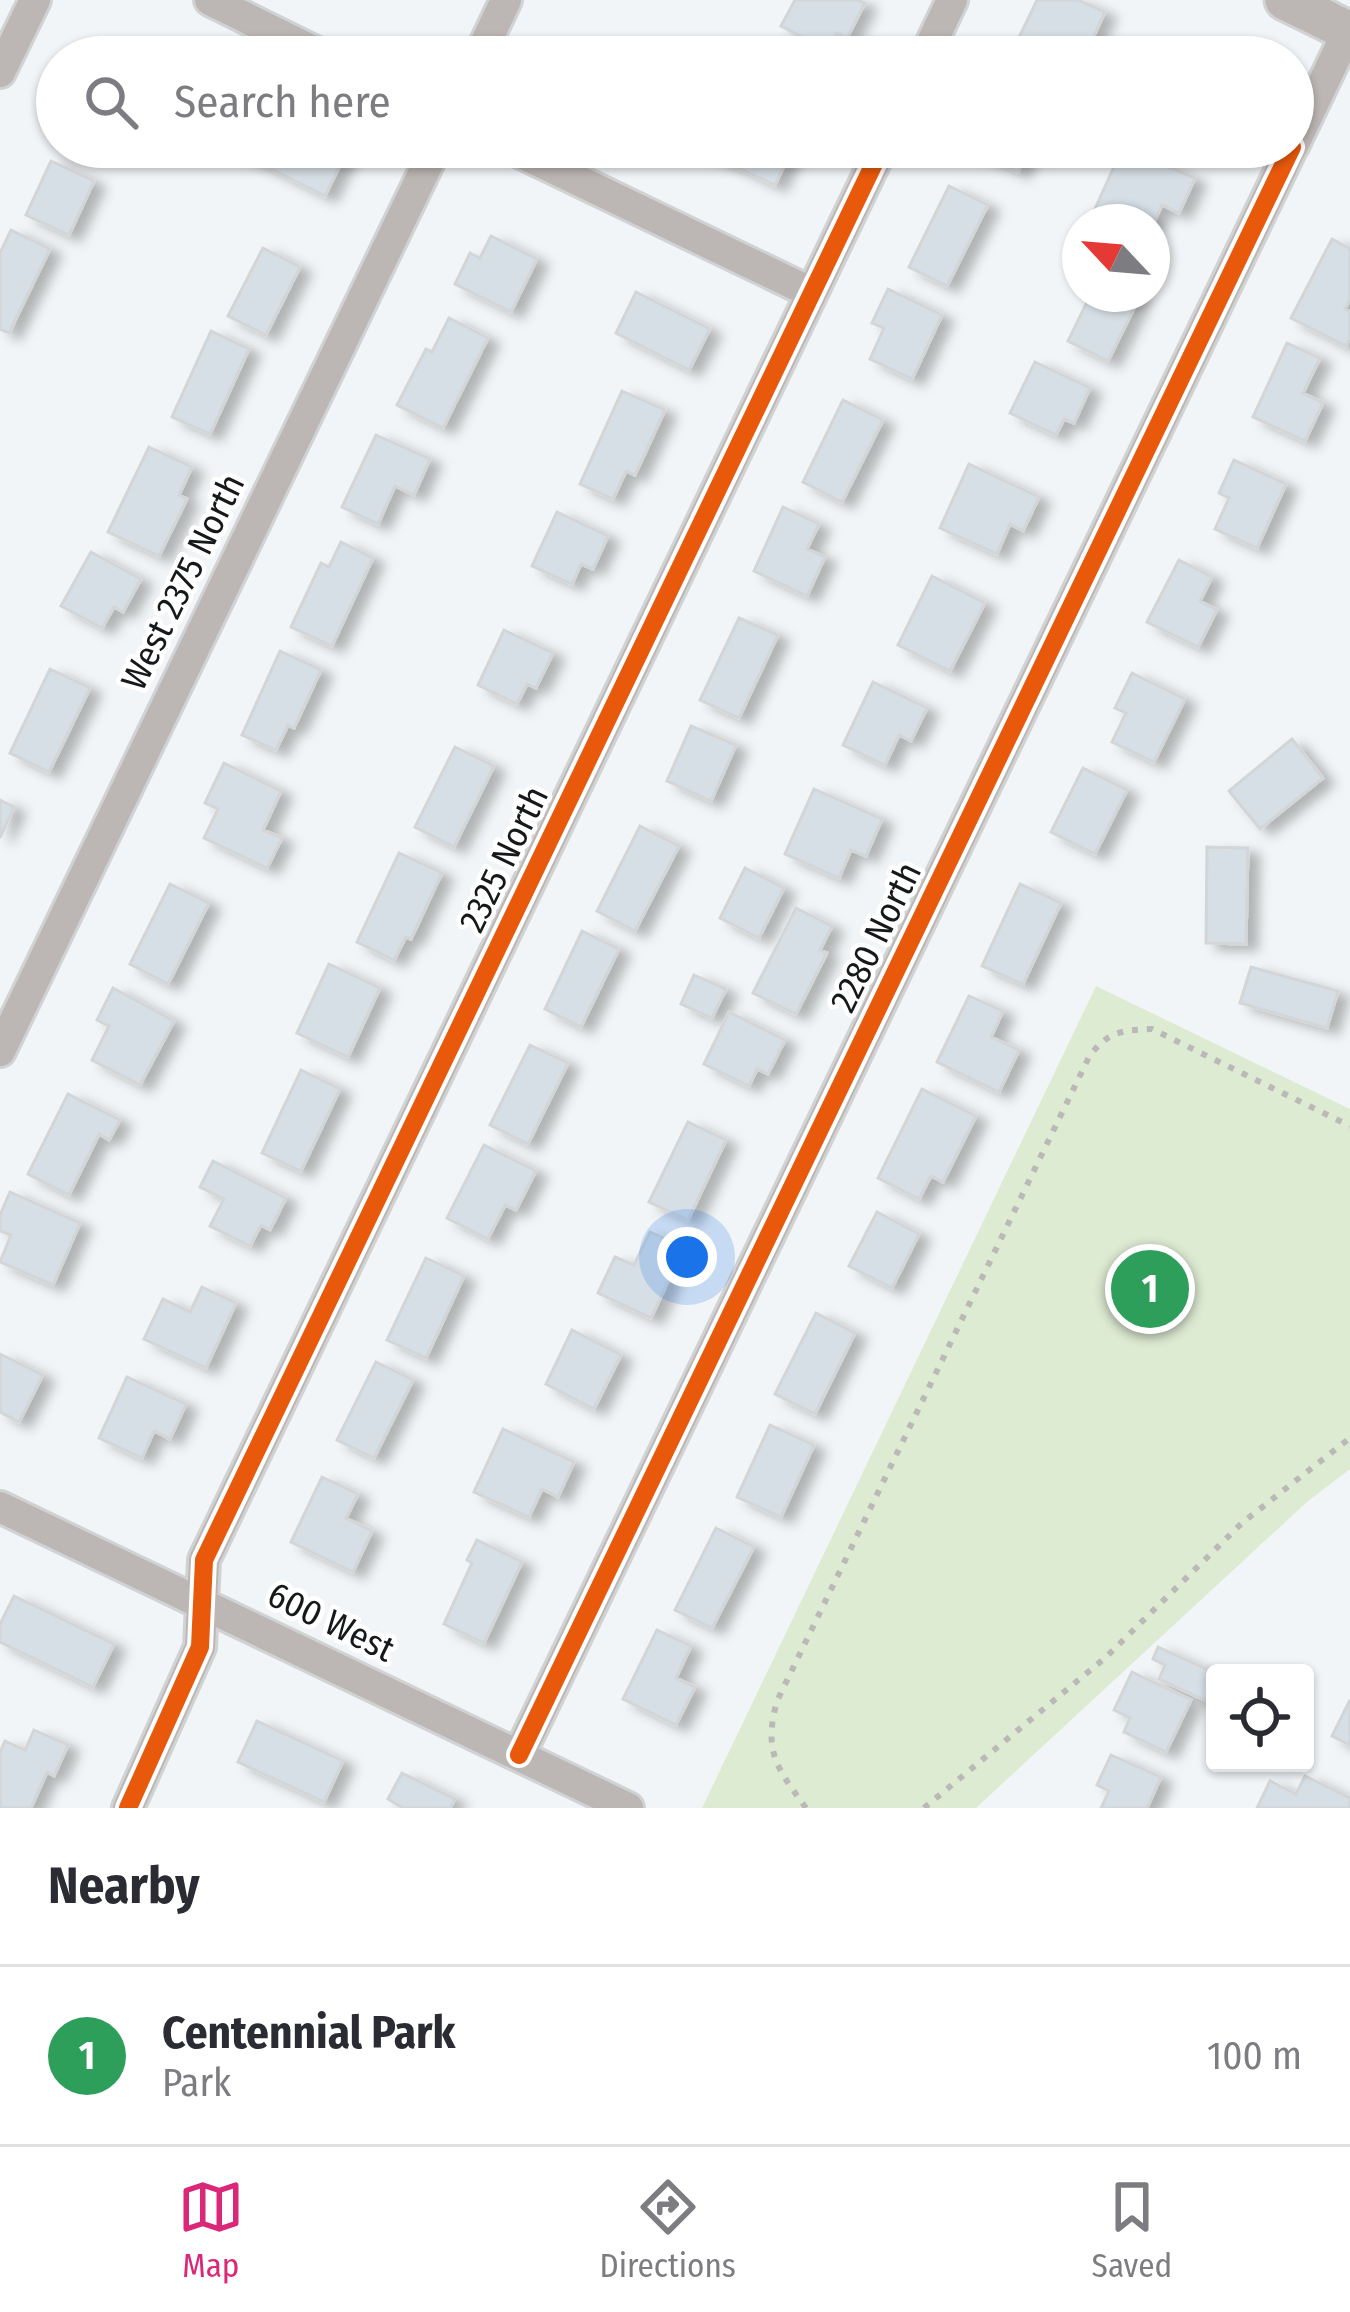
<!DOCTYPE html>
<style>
:root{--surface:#fff;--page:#f7f7f7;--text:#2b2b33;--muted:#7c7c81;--line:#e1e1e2;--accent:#db2777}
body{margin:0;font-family:"Fira Sans Condensed",sans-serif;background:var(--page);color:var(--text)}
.controls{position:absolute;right:36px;bottom:36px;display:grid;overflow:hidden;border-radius:12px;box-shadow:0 3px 9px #0004}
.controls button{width:108px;height:108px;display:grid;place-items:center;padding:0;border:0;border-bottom:3px solid var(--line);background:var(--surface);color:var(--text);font:60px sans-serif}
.compass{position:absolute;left:1062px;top:204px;width:108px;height:108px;border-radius:50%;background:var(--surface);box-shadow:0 3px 9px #0004;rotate:296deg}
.you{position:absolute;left:687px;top:1257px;width:42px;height:42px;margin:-30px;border:9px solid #fff;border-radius:50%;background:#1a73e8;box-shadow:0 0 0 18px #1a73e833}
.badge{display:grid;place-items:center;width:78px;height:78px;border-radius:50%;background:var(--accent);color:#fff;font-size:39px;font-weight:700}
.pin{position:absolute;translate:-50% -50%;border:6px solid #fff;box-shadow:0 3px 12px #0006}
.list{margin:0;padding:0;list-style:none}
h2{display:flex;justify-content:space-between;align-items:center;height:156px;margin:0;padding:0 48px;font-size:51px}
h2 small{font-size:39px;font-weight:400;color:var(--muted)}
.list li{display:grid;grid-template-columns:78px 1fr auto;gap:36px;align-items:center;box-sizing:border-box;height:180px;padding:0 48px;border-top:3px solid var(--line)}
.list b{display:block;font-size:45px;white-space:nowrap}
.list p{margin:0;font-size:39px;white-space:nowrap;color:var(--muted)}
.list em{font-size:39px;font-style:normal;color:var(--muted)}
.icon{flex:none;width:66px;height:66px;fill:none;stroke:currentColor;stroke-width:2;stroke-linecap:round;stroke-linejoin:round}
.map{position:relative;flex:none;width:1350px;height:1808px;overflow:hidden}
.search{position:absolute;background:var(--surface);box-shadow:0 3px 9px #0004;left:36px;right:36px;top:36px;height:132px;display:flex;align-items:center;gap:30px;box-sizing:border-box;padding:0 42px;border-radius:66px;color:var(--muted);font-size:45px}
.sheet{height:336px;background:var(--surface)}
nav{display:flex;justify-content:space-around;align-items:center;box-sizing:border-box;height:168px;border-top:3px solid var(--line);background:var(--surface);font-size:33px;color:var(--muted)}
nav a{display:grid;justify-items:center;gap:6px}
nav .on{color:var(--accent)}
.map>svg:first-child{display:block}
.green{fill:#deebd3}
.building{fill:#d6dfe6;stroke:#d3d5d6;stroke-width:3;filter:url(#shadow)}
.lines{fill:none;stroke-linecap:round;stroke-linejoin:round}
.minor-casing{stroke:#d0d2d3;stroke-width:36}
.tertiary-casing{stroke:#d0d2d3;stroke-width:45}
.path{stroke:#bab9b7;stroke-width:6;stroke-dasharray:6 9;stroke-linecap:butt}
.minor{stroke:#bcb7b4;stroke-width:30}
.tertiary{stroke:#bcb7b4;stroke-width:39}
.cycleway-casing{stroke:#fff;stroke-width:26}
.cycleway{stroke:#e8590c;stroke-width:18}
.labels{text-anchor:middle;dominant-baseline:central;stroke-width:9;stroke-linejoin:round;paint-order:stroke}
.street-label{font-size:36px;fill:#161819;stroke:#fff}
</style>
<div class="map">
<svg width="1350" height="1808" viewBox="0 0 1350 1808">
<defs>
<filter id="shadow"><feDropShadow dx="11" dy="6" stdDeviation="6" flood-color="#0004"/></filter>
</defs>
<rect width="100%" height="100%" fill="#f2f5f7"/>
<path class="green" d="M1096 986 1350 1109V1469L1307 1502 976 1808H702Z"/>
<path class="building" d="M795 0H858L865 3 847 38 837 33 829 51 781 26Z
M1037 0H1078L1105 12 1086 53 1060 40 1052 57H1023L1012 52Z
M124 42 155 57H117Z
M246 147H340L347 151 325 196 242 154Z
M694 147H793L775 185Z
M965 147H1030L1018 172Z
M1123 147 1195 178 1179 213 1162 205 1152 227V222H1117L1094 211Z
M51 161 94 181 69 235 26 215Z
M949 186 988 205 947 286 909 267Z
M11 230 50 249 9 333 0 329V253Z
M491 236 537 259 511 312 455 284 470 253 480 258Z
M1332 239 1350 249V299L1345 309 1350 311V338L1346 346 1291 318Z
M263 248 300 267 266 335 228 316Z
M888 289 942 315 912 379 870 359 884 328 872 323Z
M636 292 710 329 689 370 616 333Z
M1091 294H1141L1108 361 1068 341Z
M449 318 488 338 443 428 397 405 426 349 432 352Z
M211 331 249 349 210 434 172 417Z
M1287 343 1320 358 1303 393 1323 403 1305 441 1253 417Z
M1035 362 1090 388 1074 423 1064 419 1056 435 1010 413Z
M622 391 665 410 635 475 626 471 613 499 580 484Z
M843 400 883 420 842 502 803 482Z
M376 435 430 459 414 495 395 486 378 524 342 507Z
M149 447 192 467 179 495 187 499 159 556 108 532Z
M1234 460 1286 484 1257 548 1215 529 1229 498 1219 493Z
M969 464 1039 497 1023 531 1010 524 997 554 940 528Z
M783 507 819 524 807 549 825 557 807 596 754 571Z
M557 512 608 536 593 569 581 564 572 584 532 566Z
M341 542 373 558 332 646 291 627 321 563 329 567Z
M91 552 141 579 123 612 114 607 102 628 61 606Z
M1179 560 1212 577 1200 601 1217 610 1198 647 1147 622Z
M932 576 985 603 950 671 898 645Z
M739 618 778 635 739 718 700 700Z
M504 630 553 653 536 688 527 684 517 704 478 685Z
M280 651 321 670 294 728 288 725 276 750 242 735Z
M50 669 90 688 49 772 10 753Z
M1132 673 1185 699 1154 762 1112 742 1126 713 1115 708Z
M873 682 927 708 911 741 899 735 885 765 843 745Z
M691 726 736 745 711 801 667 781Z
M1292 739 1323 778 1260 829 1229 791Z
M455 747 494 766 454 847 415 827Z
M224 763 281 791 263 830 282 838 267 868 204 838 218 809 205 803Z
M1083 768 1127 790 1095 854 1051 832Z
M814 789 882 819 866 856 851 850 839 878 785 854Z
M0 800 14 807 0 838Z
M640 826 679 846 635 931 597 911Z
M1207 847 1248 848 1246 944 1206 943Z
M399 853 442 873 411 939 406 937 394 960 357 942Z
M745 868 784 888 759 938 720 918Z
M170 884 209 903 168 984 130 964Z
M1020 884 1061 903 1023 984 982 966Z
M796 908 832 926 820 950 827 953 796 1014 753 993Z
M582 931 619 949 581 1027 545 1009Z
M329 964 380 988 348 1057 297 1033Z
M1251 967 1338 991 1327 1028 1240 1003Z
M694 975 726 989 712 1018 681 1004Z
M113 988 174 1021 140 1085 92 1060 109 1026 97 1020Z
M969 996 1003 1011 991 1037 1019 1050 999 1092 937 1062Z
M729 1012 785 1040 768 1074 757 1069 749 1086 704 1064Z
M530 1045 568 1063 528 1144 490 1125Z
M301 1070 340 1089 301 1171 262 1153Z
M922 1089 976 1116 943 1182 931 1176 919 1199 878 1178Z
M68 1094 120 1120 109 1140 99 1134 69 1195 28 1174Z
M688 1122 726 1140 688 1220 649 1202Z
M484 1145 536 1171 516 1210 505 1205 488 1239 447 1218Z
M213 1161 286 1198 270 1230 261 1225 250 1246 210 1226 224 1199 200 1187Z
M10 1192 80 1223 53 1285 0 1262 11 1235 0 1231V1215Z
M877 1212 919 1234 892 1288 849 1266Z
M650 1232 684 1247 651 1318 598 1293 615 1257 634 1265Z
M426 1258 464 1276 426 1358 387 1340Z
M202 1287 236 1303 206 1368 144 1339 163 1299 190 1312Z
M816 1313 855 1333 815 1414 775 1394Z
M572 1330 621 1355 594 1409 546 1384Z
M0 1354 43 1375 19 1422 0 1412Z
M376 1362 413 1380 374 1458 337 1440Z
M127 1377 186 1404 170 1439 154 1431 142 1458 99 1438Z
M770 1425 814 1445 781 1517 737 1497Z
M503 1429 574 1462 558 1497 542 1489 529 1517 474 1492Z
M322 1477 358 1494 346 1518 372 1531 353 1572 291 1542Z
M716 1528 754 1547 712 1628 675 1610Z
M477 1540 522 1562 484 1643 444 1624 472 1563 467 1560Z
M14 1596 114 1644 93 1687 0 1642V1624Z
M657 1630 691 1646 676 1678 695 1687 676 1725 623 1699Z
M1158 1647 1215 1673 1211 1703 1159 1679 1165 1665 1153 1659Z
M1132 1672 1191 1700 1166 1752 1124 1732 1130 1718 1114 1710Z
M1350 1700V1745L1332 1736Z
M257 1721 343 1761 324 1802 238 1762Z
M34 1730 68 1745 54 1776 47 1772 31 1808H0V1752L5 1741 25 1750Z
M1111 1755 1161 1777 1147 1808H1101L1109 1791 1097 1785Z
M402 1773 455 1799 450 1808H403L388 1799Z
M1305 1776 1350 1798V1808H1257L1270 1781 1296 1794Z"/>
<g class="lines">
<g class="minor-casing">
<path id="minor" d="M210 0 325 57
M479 57 506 0
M925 57 952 0
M0 72 35 0
M1293 146 1350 27
M509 147 812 293
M0 1051 436 147
M0 1507 628 1808
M519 1755 1292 147
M128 1808 200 1647 204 1560 882 147"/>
</g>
<g class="tertiary-casing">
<path id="tertiary" d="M1285 0 1350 32"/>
</g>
<path class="path" d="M806 1808C777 1768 763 1752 777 1701L1089 1057C1107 1032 1121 1030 1152 1029L1350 1126
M924 1808 1105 1658 1242 1523 1350 1438"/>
<use href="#minor" class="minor"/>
<use href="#tertiary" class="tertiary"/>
<g class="cycleway-casing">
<path id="cycleway" d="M519 1755 1292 147
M128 1808 200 1647 204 1560 882 147"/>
</g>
<use href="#cycleway" class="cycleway"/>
</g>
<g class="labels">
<g class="street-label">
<text transform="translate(183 582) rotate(-64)">West 2375 North</text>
<text transform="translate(504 859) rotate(-64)">2325 North</text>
<text transform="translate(876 937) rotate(-64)">2280 North</text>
<text transform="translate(331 1622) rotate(26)">600 West</text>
</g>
</g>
</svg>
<div class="controls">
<button><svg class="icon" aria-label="locate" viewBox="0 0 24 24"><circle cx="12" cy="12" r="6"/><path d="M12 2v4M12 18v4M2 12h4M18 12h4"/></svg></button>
</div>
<svg class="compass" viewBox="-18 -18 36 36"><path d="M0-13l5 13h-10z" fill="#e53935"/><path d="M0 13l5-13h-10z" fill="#7c7c81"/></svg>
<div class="you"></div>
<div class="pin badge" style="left:1150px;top:1289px;background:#2e9e5b">1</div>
<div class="search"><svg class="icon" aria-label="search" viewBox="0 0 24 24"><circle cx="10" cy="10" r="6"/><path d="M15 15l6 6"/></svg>Search here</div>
</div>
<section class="sheet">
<h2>Nearby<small></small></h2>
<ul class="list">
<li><span class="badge" style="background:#2e9e5b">1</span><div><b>Centennial Park</b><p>Park</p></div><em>100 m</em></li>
</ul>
</section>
<nav>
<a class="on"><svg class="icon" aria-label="map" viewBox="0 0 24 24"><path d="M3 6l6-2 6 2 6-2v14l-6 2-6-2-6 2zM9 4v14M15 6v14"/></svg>Map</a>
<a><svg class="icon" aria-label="directions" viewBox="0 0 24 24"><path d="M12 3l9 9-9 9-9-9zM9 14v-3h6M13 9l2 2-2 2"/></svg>Directions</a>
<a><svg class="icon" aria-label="saved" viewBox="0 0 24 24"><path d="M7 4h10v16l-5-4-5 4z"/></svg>Saved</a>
</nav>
